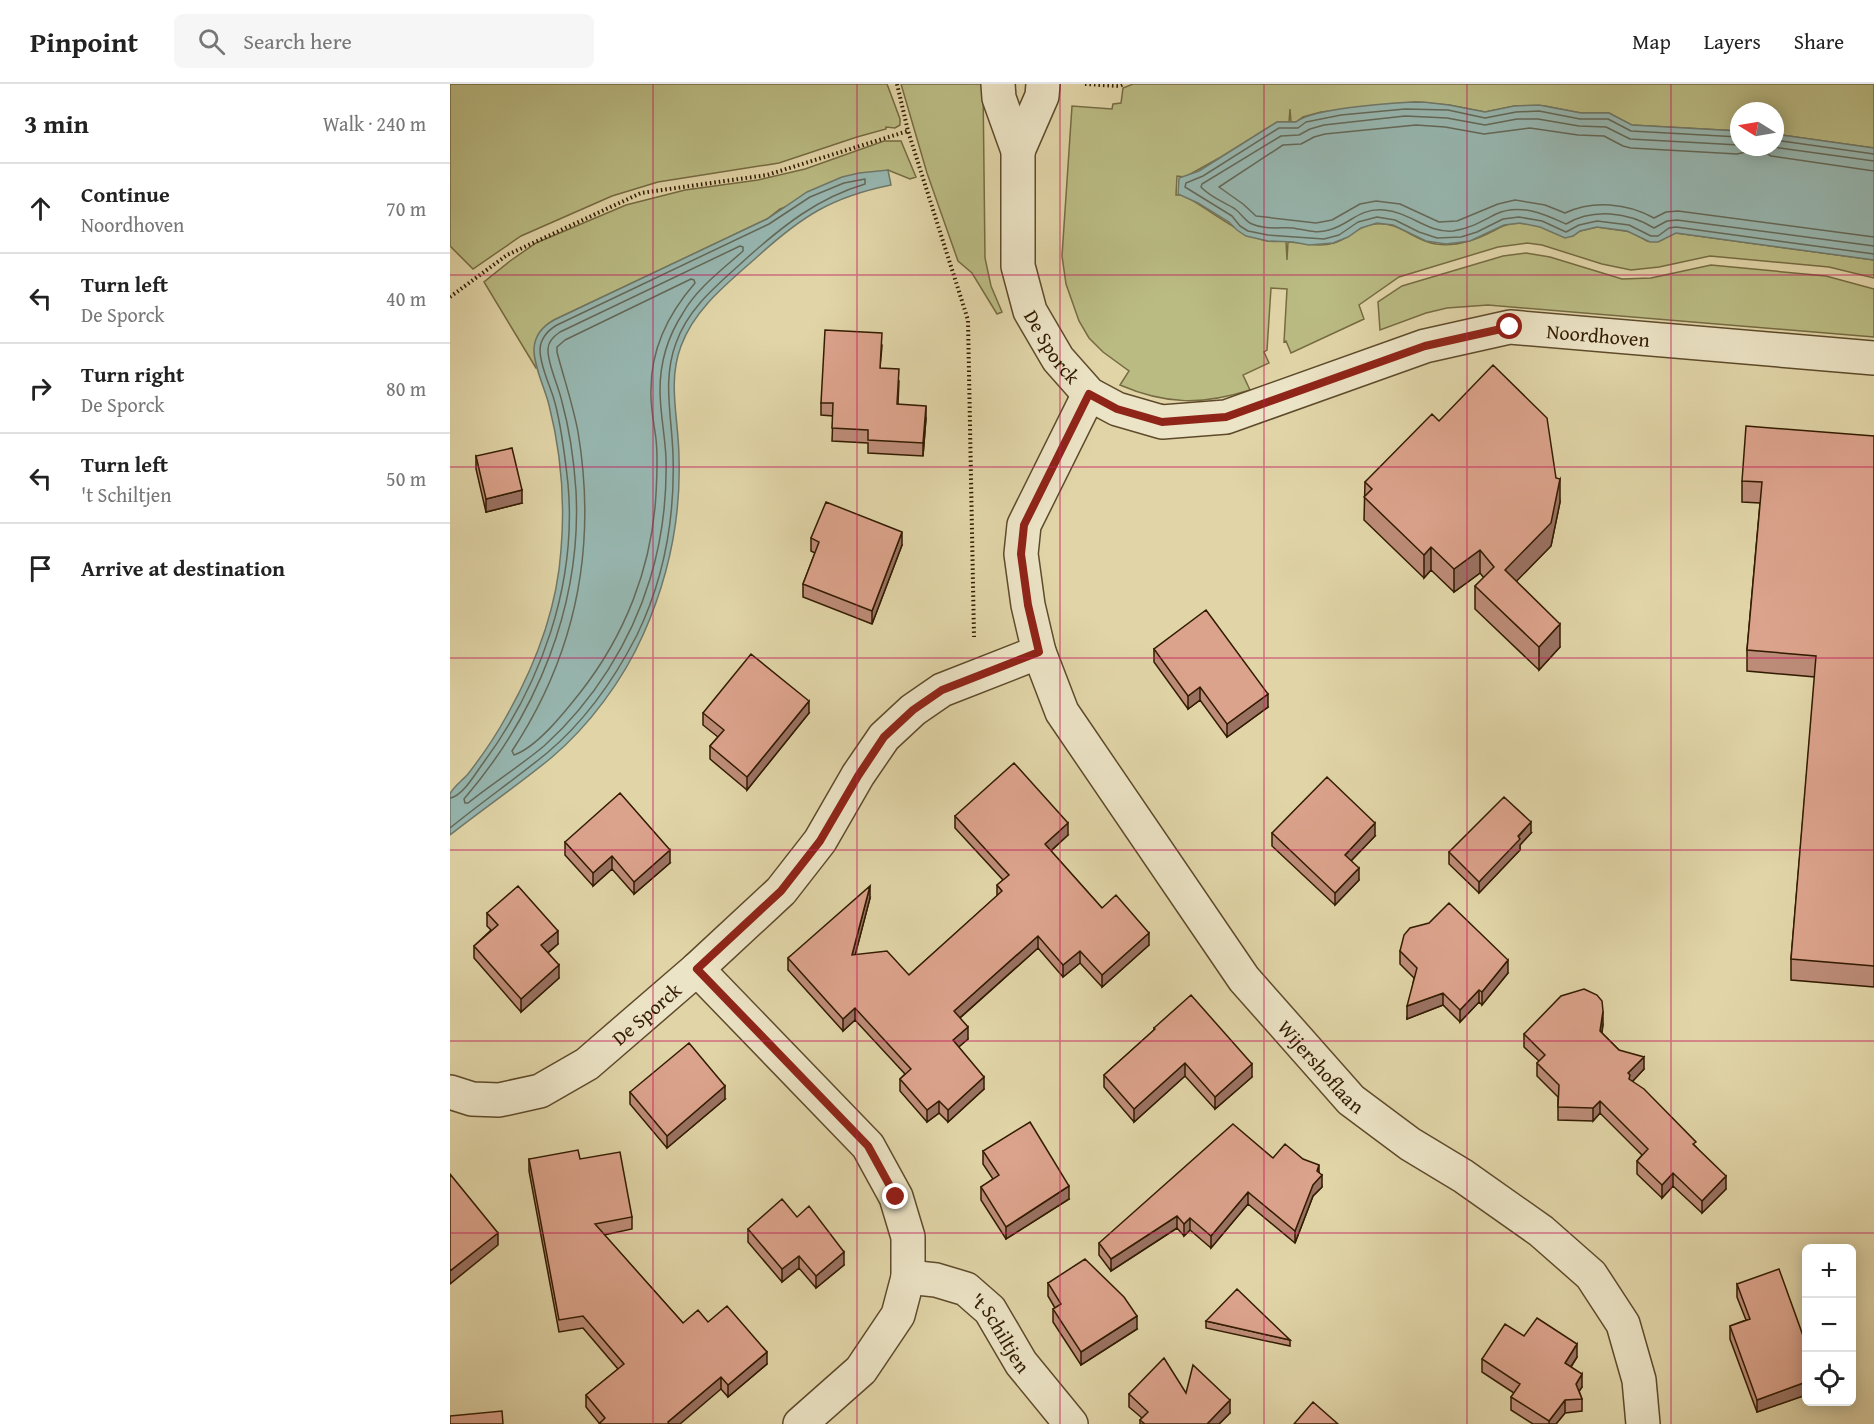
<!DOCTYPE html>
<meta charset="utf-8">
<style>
:root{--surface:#fff;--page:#f6f6f6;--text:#222;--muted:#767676;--line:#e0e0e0}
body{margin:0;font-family:"Gentium Book Plus",serif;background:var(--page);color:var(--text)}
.controls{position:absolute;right:18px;bottom:18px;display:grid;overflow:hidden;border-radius:9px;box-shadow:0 3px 15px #0003}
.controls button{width:54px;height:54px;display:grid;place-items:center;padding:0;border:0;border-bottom:2px solid var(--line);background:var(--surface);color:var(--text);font:30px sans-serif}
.compass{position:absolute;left:1280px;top:18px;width:54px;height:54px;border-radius:50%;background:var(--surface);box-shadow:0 3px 15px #0003;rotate:281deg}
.stop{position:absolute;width:18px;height:18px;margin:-14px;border:4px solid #8f2418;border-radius:50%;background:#fff}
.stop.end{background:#8f2418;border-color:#fff;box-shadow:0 2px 6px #0008}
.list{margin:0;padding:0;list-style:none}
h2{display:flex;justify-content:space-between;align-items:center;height:78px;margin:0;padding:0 24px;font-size:26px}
h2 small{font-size:20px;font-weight:400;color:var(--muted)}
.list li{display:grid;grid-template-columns:39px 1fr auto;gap:18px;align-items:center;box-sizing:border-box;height:90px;padding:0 24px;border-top:2px solid var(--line)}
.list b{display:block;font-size:22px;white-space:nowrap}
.list p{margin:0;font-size:20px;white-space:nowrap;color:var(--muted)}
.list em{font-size:20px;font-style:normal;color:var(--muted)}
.icon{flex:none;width:33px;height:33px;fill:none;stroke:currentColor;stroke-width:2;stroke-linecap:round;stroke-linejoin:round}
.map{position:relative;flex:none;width:1424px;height:1340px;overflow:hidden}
header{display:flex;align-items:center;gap:36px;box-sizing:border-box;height:84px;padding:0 30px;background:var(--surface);border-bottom:2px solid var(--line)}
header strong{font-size:28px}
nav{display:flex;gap:33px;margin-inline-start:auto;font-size:21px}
.search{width:420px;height:54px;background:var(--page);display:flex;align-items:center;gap:15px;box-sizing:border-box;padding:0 21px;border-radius:9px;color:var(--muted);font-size:22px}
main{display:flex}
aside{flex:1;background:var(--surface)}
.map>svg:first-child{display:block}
.green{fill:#babb83;stroke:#766b42;stroke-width:1.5}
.water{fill:#97b7b1;stroke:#6f796a;stroke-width:1.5}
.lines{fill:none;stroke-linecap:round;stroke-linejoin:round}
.shore{stroke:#646958;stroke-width:1.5}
.minor-casing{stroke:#5e4a2a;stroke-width:36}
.path{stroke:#321b00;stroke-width:4;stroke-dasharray:1.5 3;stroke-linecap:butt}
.minor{stroke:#ece4c6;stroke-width:33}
.wall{fill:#bd8c78;stroke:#321b00;stroke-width:1.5}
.shaded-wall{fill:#9a7262;stroke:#321b00;stroke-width:1.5}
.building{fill:#dca38c;stroke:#321b00;stroke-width:1.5}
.route{stroke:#8f2418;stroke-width:8}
.grid{fill:none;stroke:#c2185b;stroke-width:1.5;stroke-opacity:0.55}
.labels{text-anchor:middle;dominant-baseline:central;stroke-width:4.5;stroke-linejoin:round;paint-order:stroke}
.street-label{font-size:20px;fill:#321b00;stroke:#ece4c6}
</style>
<header>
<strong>Pinpoint</strong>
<div class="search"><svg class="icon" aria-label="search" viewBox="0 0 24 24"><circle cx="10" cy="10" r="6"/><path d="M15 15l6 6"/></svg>Search here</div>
<nav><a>Map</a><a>Layers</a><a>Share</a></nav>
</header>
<main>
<aside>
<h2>3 min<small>Walk · 240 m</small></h2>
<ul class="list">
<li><svg class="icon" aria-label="ahead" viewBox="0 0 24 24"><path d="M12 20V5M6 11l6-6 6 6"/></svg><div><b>Continue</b><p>Noordhoven</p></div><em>70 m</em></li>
<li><svg class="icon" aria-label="left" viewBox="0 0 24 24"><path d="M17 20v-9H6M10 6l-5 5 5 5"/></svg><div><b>Turn left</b><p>De Sporck</p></div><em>40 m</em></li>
<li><svg class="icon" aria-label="right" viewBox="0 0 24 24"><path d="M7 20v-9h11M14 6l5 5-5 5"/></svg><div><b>Turn right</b><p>De Sporck</p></div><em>80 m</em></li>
<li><svg class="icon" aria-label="left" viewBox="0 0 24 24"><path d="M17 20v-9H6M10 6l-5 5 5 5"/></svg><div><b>Turn left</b><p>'t Schiltjen</p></div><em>50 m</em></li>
<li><svg class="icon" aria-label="arrive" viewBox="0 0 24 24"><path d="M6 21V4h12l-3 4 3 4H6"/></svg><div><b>Arrive at destination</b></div></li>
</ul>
</aside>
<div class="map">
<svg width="1424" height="1340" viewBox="0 0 1424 1340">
<rect width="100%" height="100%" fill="#e1d5a8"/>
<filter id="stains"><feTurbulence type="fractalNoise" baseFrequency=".00333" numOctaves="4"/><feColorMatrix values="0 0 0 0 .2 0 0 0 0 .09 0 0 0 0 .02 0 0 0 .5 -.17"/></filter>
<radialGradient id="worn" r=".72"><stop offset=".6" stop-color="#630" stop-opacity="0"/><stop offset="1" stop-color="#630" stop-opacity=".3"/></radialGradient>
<path class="green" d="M0 0H437L450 35V41L445 44 436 43V45L407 53 329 79 208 98 162 112 71 152 23 185 0 162Z
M451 0H533L535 174 541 202 552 228 547 230 522 189 508 177 477 89Z
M683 0H1424V64L1325 50V27H1289V47L1181 41 1159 29H1131L1095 22H1065L1035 28 999 21 965 18 871 28 853 33 846 38H841L840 25 839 38H827L771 73 735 93 727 92 726 111H734C758 125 791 152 817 157 823 158 830 157 836 157L837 176 838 158C854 158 867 164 884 159 899 155 909 141 925 140 949 137 964 157 986 160 1006 163 1026 156 1043 147 1049 144 1054 141 1060 140 1081 136 1104 148 1123 152L1130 147 1147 143 1182 148 1197 157 1212 156 1222 149H1226L1424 176V194L1379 183 1260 172 1209 183 1181 186 1152 180 1092 161 1077 159 1048 163 949 193 909 221 914 235 841 269 836 257 834 258 837 205 821 204 817 266 814 268 819 279 793 291 800 306C753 321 716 321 670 301L679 287 653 268 639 254 629 237 616 200 612 172 622 22 662 25 663 20 671 19 673 4Z
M434 57H451L466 93 460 95 438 86 330 125 317 135 104 236C84 248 82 262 88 283L86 284 34 198 60 177 86 159 176 121 235 106 308 96 355 85Z
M1076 169 1100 173 1172 195 1201 194 1261 181 1376 192 1424 205V253L1038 221 997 224 976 229 930 246 928 218 952 202 1053 172Z"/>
<path class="water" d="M973 18 999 21 1035 28 1064 22 1089 21 1131 29H1159L1182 41 1289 47V63H1325V50L1424 64V176L1226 149 1208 158H1200L1177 147 1147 143 1130 147 1123 152 1115 154 1090 143 1070 139 1054 141 1020 157 996 160 976 157 943 141 927 139 911 144 898 153 883 159 859 161 843 158 818 157 796 152 787 146 779 138 748 119 728 110 729 94 749 87 827 38H846C862 24 949 18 973 18Z
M438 86 441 101C381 113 351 133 307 173 278 199 245 224 231 262 217 299 229 336 229 374 231 436 218 495 193 551 173 596 139 642 101 674 68 701 33 725 0 751 0 743 0 716 0 710 3 703 13 696 18 690 32 672 45 653 56 633 85 582 107 525 111 466 115 418 111 368 99 321 95 305 83 280 84 264 85 252 93 242 104 236L317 135 357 108 392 93 409 89Z"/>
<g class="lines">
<path class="shore" d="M1289 53 1181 47 1158 35H1130L1089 27 1066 28 1035 34 998 26 955 25 891 31 856 38 848 44H829L753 92 736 99 735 103 782 132 790 142 798 147 818 151 874 155 889 151 908 138 927 133 945 136 969 148 987 154 1011 153 1027 148 1053 135 1069 133 1092 137 1116 148 1129 141 1147 137 1179 141 1201 152H1208L1219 144 1226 143 1424 170
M1325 56 1424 70
M1289 61 1180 55 1156 43 1129 42 1088 35H1067L1035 41 997 34 955 32 874 41 860 45 849 51 831 52 752 100 751 103C760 113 774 118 785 125 792 130 795 137 802 140 815 146 830 143 843 144 856 146 866 150 879 146 901 140 908 124 934 126 960 128 977 149 1003 147 1019 145 1032 137 1046 130 1070 119 1094 130 1116 140 1143 124 1178 128 1204 144L1217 137 1227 136 1424 162
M1304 63 1296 68 1287 70 1181 64 1173 62 1154 52 1128 51 1080 44 1034 50 995 43 966 41 875 50 864 53 851 60 833 61 769 103 793 120 806 132 866 139 882 136 910 120 926 117 950 120 989 138 1007 137 1048 120 1065 116 1095 121 1115 129C1143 116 1177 119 1204 134L1216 128 1228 127 1424 153
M1307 63 1321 72 1424 87
M1322 63 1424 77
M290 162 293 163V167C272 186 247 204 233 229 218 252 210 279 210 306 210 329 215 351 216 374 217 415 212 456 200 495 181 558 143 618 94 662 70 682 43 699 18 719H15L14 715C87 630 132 521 126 407 124 377 120 347 112 318 109 303 97 279 98 265 98 257 104 252 110 248Z
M241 195 244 196 245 199C218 230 201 264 201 305 200 322 204 339 206 355 208 373 207 392 206 410 202 483 175 552 129 610 114 629 87 663 64 671L62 667C126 570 147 462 128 348 123 321 114 295 107 268V263L115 256Z
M0 714C12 712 24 692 31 682 91 602 127 501 118 400 115 373 112 345 105 319 101 303 90 283 90 266 90 255 98 246 107 241L319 140 360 113 394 99 415 95V100C368 114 334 141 298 173 270 199 239 222 226 259 212 296 222 333 223 371 225 432 214 495 187 551 165 594 134 638 97 669 65 695 32 718 0 744"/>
<g class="minor-casing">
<g id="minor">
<path id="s1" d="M548 0 549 14 568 67V182L580 227 608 275 639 310 667 325 712 338 776 333 975 262 1060 243 1424 274"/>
<path d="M568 67 592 12 593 0"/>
<path id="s2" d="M589 568 612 628 794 895 901 1016 960 1060 1013 1092 1091 1147 1141 1191 1173 1240 1189 1296 1193 1340"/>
<path d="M247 885 418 1062 446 1113 458 1153V1193L448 1231 411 1286 350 1340"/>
<path id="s3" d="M0 1008 22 1015 49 1016 90 1007 137 980 247 885 331 807 370 757 408 691 434 653 463 626 492 606 589 568 578 521 571 470 574 441 639 310"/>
<path id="s4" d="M458 1193 486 1196 516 1205 540 1226 571 1279 621 1340"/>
</g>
</g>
<path class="path" d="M447 0 458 47 518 236 524 553
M635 0 669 2 674 0
M0 213 57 171 191 109 317 91 458 47"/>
<use href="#minor" class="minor"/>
</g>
<path class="wall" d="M432 262 430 284 449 297 448 320 476 334 473 372 418 369V359L382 357 383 332 371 331V319Z
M989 337 1106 394 1110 418 1101 462 1066 497 1110 563 1089 586 1025 525V502L1034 494 1030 489 1004 508 981 486 974 494 914 436 915 398Z
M1424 352V903L1341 896V875L1365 593 1297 587V566L1310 419 1292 418V397Z
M26 372 72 419 36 428 26 385Z
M361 454 452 461 422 540 353 513V500L365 469 361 467Z
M704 565 818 623 777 653 750 616 738 625 704 578Z
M253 629H359L297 706 260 675V662L268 653 253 641Z
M505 732 618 751 601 767 652 824 699 861 652 903 630 879 613 893 588 864 510 934 518 955 508 963 534 1005 498 1038 489 1029 477 1038 450 1007V995L455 990 405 936 393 947 338 886V874L420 814 405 871 459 891 547 812V801L553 796 505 744Z
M822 749 925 752 901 777 909 796 885 821 822 762Z
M1081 749 1070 761V766L1029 809 999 780V768Z
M115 758 220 779 184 810 162 785 143 802 115 771Z
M37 829 108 860 98 869 109 894 71 928 24 874V862L41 846 37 842Z
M950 867 1058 889 1032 921 1029 918 1010 938 993 921 957 935 964 894 950 880Z
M1153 940 1152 949 1169 966 1194 985 1182 998 1246 1063 1276 1105 1252 1129 1223 1102 1212 1114 1187 1090V1077L1192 1071 1150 1029 1143 1037 1108 1036V1013L1087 992V979L1089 977 1074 963V950Z
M704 944 802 993 765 1025 735 992 684 1038 654 1003V991L704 946Z
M180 1008 275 1015 217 1064 180 1020Z
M533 1067 619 1115 556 1155 531 1116V1103L543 1095 533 1080Z
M823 1074 869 1088 872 1103 863 1112 845 1159 798 1120 761 1164 740 1146 734 1152 727 1144 661 1187 649 1171V1159Z
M79 1075H130L182 1133V1145L154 1151 233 1239 258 1238 317 1280 278 1313 271 1305 149 1339 136 1323V1311L168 1285 133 1244 109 1248 79 1087Z
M347 1133 394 1181 366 1204 349 1184 332 1198 298 1158V1145Z
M598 1199 687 1245 631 1281 603 1238V1225L605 1224 598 1212Z
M1287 1200 1356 1260V1311L1307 1328 1280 1255V1242L1296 1236 1287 1213Z
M756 1237 840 1256V1262L756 1244Z
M1074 1252 1127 1273 1121 1283 1132 1303 1129 1307 1132 1315V1327L1115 1329 1106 1340H1083L1061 1326V1313L1064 1309 1032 1288V1275Z
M736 1309 780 1329 769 1340H690V1336L692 1334 679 1323V1310Z"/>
<path class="shaded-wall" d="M476 322V334L473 372V359Z
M1110 395V418L1101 462 1055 509V486Z
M72 406V419L36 428V415Z
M452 448V461L422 540V527Z
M981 463V486L974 494V471Z
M1030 466V489L1004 508V485Z
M1110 540V563L1089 586V563Z
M750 603V616L738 625V612Z
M818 610V623L777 653V640Z
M359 617V629L297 706V693Z
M1081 738V749L1070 761V766L1029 809V798Z
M618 739V751L595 772V760Z
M925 739V752L895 783V771Z
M220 766V779L184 810V798Z
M162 772V785L143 802V789Z
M909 784V796L885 821V809Z
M420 802V814L402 883V871Z
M108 847V860L91 874V861Z
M699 849V861L652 903V891Z
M588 852V864L504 939V927Z
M630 867V879L613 893V881Z
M1058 876V889L1032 921V908Z
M109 881V894L71 928V915Z
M1029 906V918L1010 938V926Z
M993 909V921L957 935V922Z
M405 924V936L393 947V935Z
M1153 927V940L1150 960V947Z
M518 943V955L503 968V956Z
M1194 973V985L1180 1000 1178 989Z
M735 979V992L684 1038V1025Z
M802 980V993L765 1025V1013Z
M534 993V1005L498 1038V1026Z
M275 1002V1015L217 1064V1052Z
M489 1017V1029L477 1038V1026Z
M1150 1017V1029L1143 1037V1024Z
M869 1081V1093L872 1091V1103L863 1112 845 1159V1147Z
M1223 1089V1102L1212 1114V1101Z
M1276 1092V1105L1252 1129V1117Z
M619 1102V1115L556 1155V1143Z
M798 1108V1120L761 1164V1152Z
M727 1132V1144L661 1187V1175Z
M740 1134V1146L734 1152V1140Z
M48 1149V1161L0 1200V1187Z
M394 1168V1181L366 1204V1192Z
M349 1172V1184L332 1198V1185Z
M687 1232V1245L631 1281V1268Z
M1127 1260V1273L1115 1292V1279Z
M317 1268V1280L278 1313V1301Z
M1132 1290V1303L1126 1312V1300Z
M271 1293V1305L230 1340H218V1338Z
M1356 1298V1311L1307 1328V1316Z
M780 1316V1329L769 1340H757Z
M1115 1316V1329L1106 1340H1099V1337Z"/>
<path class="building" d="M375 246 432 249 430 284 449 285 447 320 476 322 473 359 418 356V346L382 344 383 319H371Z
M1043 281 1097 334 1106 394 1110 395 1101 439 1055 486 1110 540 1089 563 1025 502 1044 483 1030 466 1004 485 981 463 974 471 914 413 922 405 915 398 982 330 989 337Z
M1296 342 1424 352V882L1341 875 1366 572 1297 566 1312 398 1292 397Z
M62 364 72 406 36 415 26 372Z
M376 418 452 448 422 527 353 500 369 458 361 454Z
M756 526 818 610 777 640 750 603 738 612 704 565Z
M301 570 359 617 297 693 260 662 274 646 253 629Z
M564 679 618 739 595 760 652 824 666 811 699 849 652 891 630 867 613 881 588 852 504 927 518 943 503 956 534 993 498 1026 489 1017 477 1026 450 995 461 985 405 924 393 935 338 874 420 802 402 871 437 867 459 891 552 807 547 801 559 791 505 732Z
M877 693 925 739 895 771 909 784 885 809 822 749Z
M170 709 220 766 184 798 162 772 143 789 115 758Z
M1054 713 1081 738 1068 752 1070 755 1029 798 999 768Z
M68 802 108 847 91 861 109 881 71 915 24 862 48 841 37 829Z
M999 819 1058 876 1032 908 1029 906 1010 926 993 909 957 922 967 884 950 867 954 851 960 844 979 839Z
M1134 905 1147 911 1152 917 1153 927 1150 947 1169 966 1194 973 1178 989 1180 991 1179 995 1194 1005 1246 1058 1243 1060 1276 1092 1252 1117 1223 1089 1212 1101 1187 1077 1198 1065 1150 1017 1143 1024 1108 1023 1109 1001 1087 979 1095 971 1074 950 1111 912Z
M741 911 802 980 765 1013 735 979 684 1025 654 991 705 945 704 944Z
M239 959 275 1002 217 1052 180 1008Z
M580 1038 619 1102 556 1143 531 1103 549 1091 533 1067Z
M783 1040 823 1074 835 1060 853 1075 869 1081 867 1087 872 1091 863 1101 845 1147 798 1108 761 1152 740 1134 734 1140 727 1132 661 1175 649 1159Z
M128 1066 130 1075 170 1068 182 1133 145 1140 233 1239 248 1226 258 1238 277 1222 317 1268 278 1301 271 1293 218 1338 219 1340H149L155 1334 136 1311 174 1280 133 1232 109 1236 79 1075Z
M0 1090 48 1149 0 1187Z
M332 1115 347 1133 359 1122 394 1168 366 1192 349 1172 332 1185 298 1145Z
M635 1175 674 1213 687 1232 631 1268 603 1225 611 1220 598 1199Z
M1329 1185 1356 1260V1298L1307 1316 1280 1242 1300 1235 1287 1200Z
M787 1205 840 1256 756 1237Z
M1087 1234 1127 1260 1115 1279 1132 1290 1126 1300 1132 1315 1115 1316 1099 1337 1061 1313 1070 1300 1032 1275 1055 1240 1074 1252Z
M714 1274 736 1309 743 1281 780 1316 757 1340H695L690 1336 698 1328 679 1310Z
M863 1318 888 1340H844Z
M52 1327 53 1340H0V1332Z"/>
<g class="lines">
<path class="route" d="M446 1113 418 1062 247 885 331 807 370 757 408 692 434 653 463 626 492 606 589 568 578 521 571 470 574 441 639 310 667 325 712 338 776 333 975 262 1060 243"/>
</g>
<path class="grid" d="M203 0V1340M407 0V1340M610 0V1340M814 0V1340M1017 0V1340M1221 0V1340M0 191H1424M0 383H1424M0 574H1424M0 766H1424M0 957H1424M0 1149H1424"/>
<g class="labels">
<g class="street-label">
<text stroke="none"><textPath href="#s1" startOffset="864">Noordhoven</textPath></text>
<text stroke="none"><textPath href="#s1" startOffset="274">De Sporck</textPath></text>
<text stroke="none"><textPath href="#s3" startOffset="224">De Sporck</textPath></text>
<text stroke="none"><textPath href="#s2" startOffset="504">Wijershoflaan</textPath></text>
<text stroke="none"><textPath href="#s4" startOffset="116">'t Schiltjen</textPath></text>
</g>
</g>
<rect width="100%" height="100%" filter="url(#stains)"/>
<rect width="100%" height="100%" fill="url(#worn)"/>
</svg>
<div class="controls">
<button>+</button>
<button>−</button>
<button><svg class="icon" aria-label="locate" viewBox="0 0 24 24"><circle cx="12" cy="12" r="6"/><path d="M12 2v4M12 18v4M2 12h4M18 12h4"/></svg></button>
</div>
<svg class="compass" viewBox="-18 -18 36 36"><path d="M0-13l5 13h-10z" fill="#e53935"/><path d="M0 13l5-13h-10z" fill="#767676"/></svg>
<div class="stop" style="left:1060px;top:243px"></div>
<div class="stop end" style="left:446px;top:1113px"></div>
</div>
</main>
